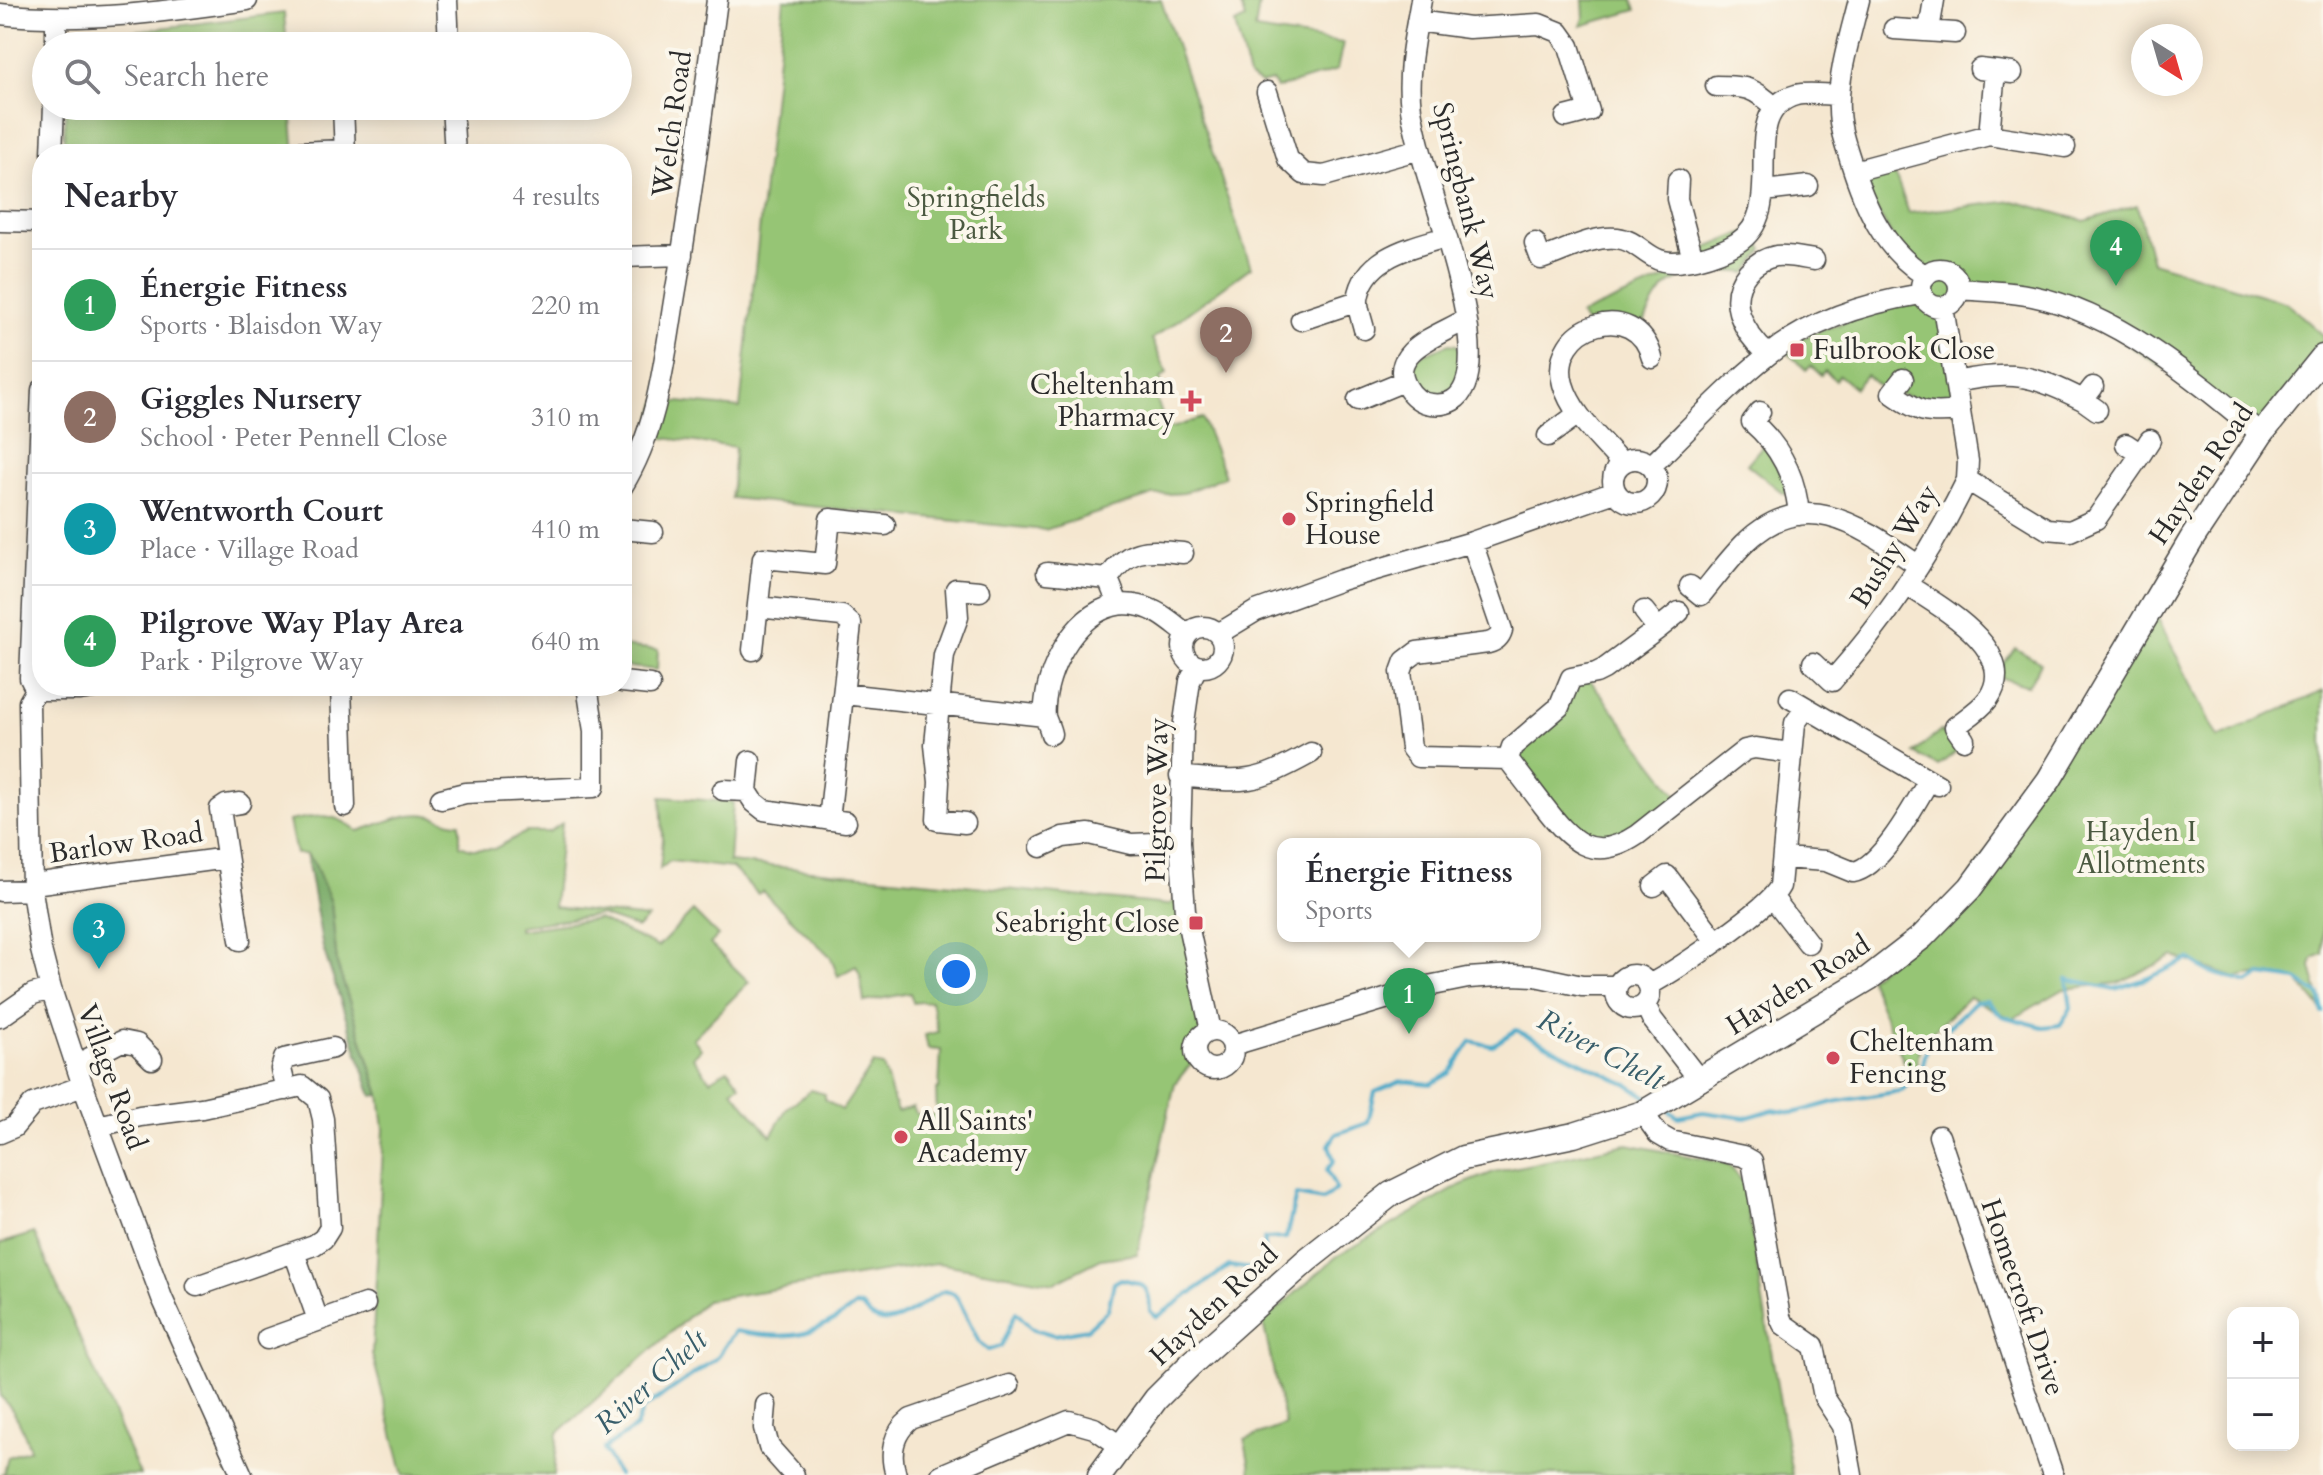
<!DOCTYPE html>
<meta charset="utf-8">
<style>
:root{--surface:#fff;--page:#f7f7f7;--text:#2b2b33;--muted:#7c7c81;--line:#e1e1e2;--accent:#d1495b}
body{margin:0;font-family:Cardo,serif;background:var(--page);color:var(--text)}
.controls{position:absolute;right:24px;bottom:24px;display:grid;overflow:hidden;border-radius:16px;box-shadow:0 4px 20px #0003}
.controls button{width:72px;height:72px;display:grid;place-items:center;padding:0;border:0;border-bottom:2px solid var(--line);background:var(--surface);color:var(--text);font:40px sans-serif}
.compass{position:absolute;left:2131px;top:24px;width:72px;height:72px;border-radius:50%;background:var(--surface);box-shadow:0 4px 20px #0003;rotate:143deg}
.you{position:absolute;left:956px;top:974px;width:28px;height:28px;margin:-20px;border:6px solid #fff;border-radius:50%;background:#1a73e8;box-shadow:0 0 0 12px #1a73e833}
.badge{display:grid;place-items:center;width:52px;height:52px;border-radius:50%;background:var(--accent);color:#fff;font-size:26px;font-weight:700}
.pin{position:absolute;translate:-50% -66px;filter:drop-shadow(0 2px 4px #0008)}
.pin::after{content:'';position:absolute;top:42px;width:28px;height:24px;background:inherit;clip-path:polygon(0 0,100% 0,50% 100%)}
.popup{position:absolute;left:1277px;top:838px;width:264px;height:104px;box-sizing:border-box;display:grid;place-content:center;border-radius:16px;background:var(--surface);filter:drop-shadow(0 2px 6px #0005);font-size:26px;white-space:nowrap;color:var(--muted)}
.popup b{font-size:30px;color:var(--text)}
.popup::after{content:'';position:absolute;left:50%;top:100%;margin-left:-16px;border:16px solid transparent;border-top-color:var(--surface)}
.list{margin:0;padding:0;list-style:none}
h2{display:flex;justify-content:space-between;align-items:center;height:104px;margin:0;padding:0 32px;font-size:34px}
h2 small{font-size:26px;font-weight:400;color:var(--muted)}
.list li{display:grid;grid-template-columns:52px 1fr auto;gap:24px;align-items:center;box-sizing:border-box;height:112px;padding:0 32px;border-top:2px solid var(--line)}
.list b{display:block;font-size:30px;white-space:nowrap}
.list p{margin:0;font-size:26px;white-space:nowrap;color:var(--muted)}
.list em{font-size:26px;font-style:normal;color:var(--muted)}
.icon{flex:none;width:44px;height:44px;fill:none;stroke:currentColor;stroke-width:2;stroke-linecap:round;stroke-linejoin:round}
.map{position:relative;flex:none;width:2323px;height:1475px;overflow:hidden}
.search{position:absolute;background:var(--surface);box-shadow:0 4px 20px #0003;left:32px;top:32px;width:600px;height:88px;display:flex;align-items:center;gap:20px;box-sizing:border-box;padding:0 28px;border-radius:44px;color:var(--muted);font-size:30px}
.panel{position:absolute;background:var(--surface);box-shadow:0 4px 20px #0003;left:32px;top:144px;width:600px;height:552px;border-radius:32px}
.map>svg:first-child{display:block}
.green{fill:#96c574;stroke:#607850;stroke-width:2}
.forest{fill:#78aa66;stroke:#526a48;stroke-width:2}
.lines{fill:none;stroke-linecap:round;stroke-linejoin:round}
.stream{stroke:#49a9c8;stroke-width:4}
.minor-casing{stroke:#494744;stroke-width:23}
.major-casing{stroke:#494744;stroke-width:27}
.minor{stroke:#fff;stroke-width:20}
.major{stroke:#fff;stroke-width:24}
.poi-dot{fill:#d1495b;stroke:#fbf7ec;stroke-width:3}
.labels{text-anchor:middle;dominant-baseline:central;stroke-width:8;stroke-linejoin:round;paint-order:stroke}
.street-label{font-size:28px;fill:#2b2b2b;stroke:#fbf7ec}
.park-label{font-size:28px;fill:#4b5941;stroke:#fbf7ec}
.poi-label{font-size:28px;fill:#2b2b2b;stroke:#fbf7ec;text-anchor:start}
.water-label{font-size:30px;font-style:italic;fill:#375d6a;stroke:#fbf7ec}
</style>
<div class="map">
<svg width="2323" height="1475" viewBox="0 0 2323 1475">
<rect width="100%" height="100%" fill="#fbf7ec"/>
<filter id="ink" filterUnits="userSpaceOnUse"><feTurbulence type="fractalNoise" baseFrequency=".0125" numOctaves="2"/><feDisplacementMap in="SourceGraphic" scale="16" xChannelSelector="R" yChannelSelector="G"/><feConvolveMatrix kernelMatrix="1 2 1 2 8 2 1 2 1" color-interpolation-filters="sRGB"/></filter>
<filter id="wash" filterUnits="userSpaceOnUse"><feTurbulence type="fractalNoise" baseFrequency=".006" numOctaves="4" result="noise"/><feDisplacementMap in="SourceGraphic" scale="32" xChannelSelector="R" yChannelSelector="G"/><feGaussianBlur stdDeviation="1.8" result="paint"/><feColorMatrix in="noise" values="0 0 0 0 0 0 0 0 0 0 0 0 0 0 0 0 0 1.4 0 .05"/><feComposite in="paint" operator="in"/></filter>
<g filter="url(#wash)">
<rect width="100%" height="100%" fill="#f5e7d0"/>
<path class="green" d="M784 0H1161L1251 267 1152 339 1167 373 1160 379 1163 386 1154 391 1166 426 1171 428 1202 418 1225 476 1184 493 1153 495 1045 530 731 498 735 447 647 436 658 400 740 408Z
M1583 0H1633L1636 10 1581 26 1584 18Z
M1259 4 1255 30 1343 43 1337 70 1276 89 1272 81 1261 84 1249 77 1235 24 1245 19 1241 6Z
M284 13 287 46H68L69 39Z
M66 106H291L295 154H63Z
M1890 161 1909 213 2014 201 2085 221 2137 205 2152 262 2287 303 2323 335V357L2261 434 2246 421 2069 307 1957 297 1949 304 1959 411 1883 389 1866 375 1855 388 1839 375 1835 380 1825 371 1821 375 1811 366 1806 370 1780 346 1921 294 1924 279 1910 267 1854 171Z
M1753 229 1763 250 1747 273C1719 269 1678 269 1659 295 1651 306 1645 321 1639 334L1589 328 1580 315 1665 279 1673 273 1670 263Z
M1449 344 1456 345 1462 353 1458 385 1433 399 1416 390 1410 369 1421 355Z
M1769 438 1796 493H1783L1747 464Z
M2151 605 2218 738 2323 691V954L2313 958 2311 967 2323 1011 2297 980 2261 974 2235 978 2174 956 2118 983 2064 989 2012 1019 1969 997 1921 1043 1915 1070 1909 1074 1869 978 1947 913Z
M622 646 658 650 657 670 622 666Z
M2015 648 2041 663 2028 686 1995 676Z
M1587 676 1681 800 1637 835 1588 847 1508 753Z
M1941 731 1958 750 1938 766 1914 753Z
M661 797 733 802 729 862 1168 905 1183 896 1204 1033 1194 1047 1196 1058 1175 1083 1137 1254 1101 1259 1054 1283 937 1263 707 1300 558 1433 554 1475H404L372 1354 384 1129 380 1095 337 964 331 902 306 854H296L289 821C320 815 332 811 358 831 380 825 405 811 428 815 439 816 448 824 460 823V845L471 849H494L526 832H549L562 823 554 907 648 918 638 928 600 915 518 926V930L598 919 658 947 693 911 718 936 710 944 749 982 693 1038 701 1049 693 1057 710 1080 728 1069 740 1085 732 1090 771 1136 787 1108 811 1090 825 1094V1100L842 1110 873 1064 883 1066 897 1112 913 1107 916 1114 937 1115 936 1090 939 1089 941 1050 928 1049 925 1035 938 1032 931 1001 913 1003 910 993 864 1002 860 975 856 966 838 976 830 956 762 891 758 894 732 868 670 861 660 869 663 839Z
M1627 1144 1728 1164 1743 1182 1792 1475H1251L1245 1440 1285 1425 1263 1322 1336 1257 1461 1185 1494 1172Z
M34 1233 140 1475 0 1474 4 1473 8 1457 30 1449C23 1429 16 1411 0 1396V1244Z"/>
<path class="forest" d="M306 853 315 865 331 902 337 964 380 1095 372 1096 323 948Z"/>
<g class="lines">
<path class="stream" d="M1668 1110 1678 1117 1703 1112 1745 1118 1772 1110 1794 1113 1834 1102 1901 1091 1921 1072 1927 1047 1975 1002 1987 1001 2002 1016 2043 1027 2060 1025 2071 1008 2067 979 2115 989 2149 978 2189 959 2209 972 2248 983 2261 975 2297 980 2319 995 2323 1013
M618 1475 604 1449 636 1427 643 1409 717 1358 735 1331C786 1340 812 1339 855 1306L862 1307C887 1342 916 1304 944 1291L953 1293 958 1299 979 1342 988 1350 1001 1346 1016 1312 1031 1328 1054 1335 1087 1329 1108 1310 1114 1283 1121 1279C1145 1284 1149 1285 1150 1311L1157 1317 1229 1266 1253 1269 1264 1261V1239L1286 1238 1296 1195 1323 1200 1336 1189 1327 1170 1334 1161 1329 1145 1336 1134 1368 1123 1375 1092 1401 1081 1431 1084 1450 1073 1471 1041 1492 1046 1516 1030 1628 1085 1650 1099"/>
</g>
</g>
<g filter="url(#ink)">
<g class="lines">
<g class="minor-casing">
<path id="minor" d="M447 0 449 46
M1421 0C1415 34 1406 74 1411 109 1416 138 1425 168 1434 197 1444 231 1511 414 1431 404 1421 403 1412 396 1407 387 1385 350 1444 334 1466 319
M1859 0C1851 33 1837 77 1839 110 1839 127 1845 143 1850 159 1864 204 1883 250 1926 276
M0 14C83 23 164 12 247 0
M1417 21 1469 28 1539 24 1559 32 1569 46 1589 111 1566 117
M1894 29 1955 33
M1929 30 1934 0
M56 46V18
M1980 69 2012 73
M1716 86C1745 86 1754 87 1775 108
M1267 92 1288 159 1304 174 1324 176 1420 149
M343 106 345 154
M452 106 455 154
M1989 135 1995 71
M298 152 344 150
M52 154 54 106
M1854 171 1989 135 2065 147
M1678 180 1677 199 1693 259
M1764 191 1808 186
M0 221 42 222
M1535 243 1541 259C1563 252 1593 235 1617 238 1634 240 1641 251 1655 258 1674 269 1719 254 1737 243 1792 209 1733 112 1796 95 1809 92 1825 95 1839 95
M622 257 682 255
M1921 288a19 19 0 1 1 38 0a19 19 0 1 1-38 0Z
M1959 289C1983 291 2008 291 2032 296 2117 313 2196 380 2261 434
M1301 320 1358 301
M1364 329C1362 320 1357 308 1358 299 1364 256 1413 247 1446 237
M1768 355C1745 334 1724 300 1748 272 1755 264 1765 258 1776 256 1788 255 1802 258 1814 260
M1903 379 1892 393C1919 412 1926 415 1959 411
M1955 382C2012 370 2032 374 2083 400
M2093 387 2083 400 2097 410
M1358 400 1404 381
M1760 412 1752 422C1781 447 1796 477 1799 515
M1548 436 1578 414
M2126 444 2141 454 2150 440
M1613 481a22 22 0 1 1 44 0a22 22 0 1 1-44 0Z
M1621 463C1600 438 1572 415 1563 384 1547 325 1637 296 1652 358
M1652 465C1690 428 1726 388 1768 355 1811 320 1867 303 1921 294
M1967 480 2047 529 2070 531 2096 519 2141 454
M622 487C658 429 664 362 675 295 692 197 704 98 717 0
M622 529 653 532
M1472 542 1502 630C1500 637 1496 641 1488 643L1417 652 1405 661 1401 672 1411 748 1418 757 1508 759 1512 747 1559 707 1571 678 1596 673 1604 669 1658 629
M1047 573 1108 579
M1907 585C1939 606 2022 651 1988 699 1980 710 1965 719 1955 727L1964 740
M1690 586 1701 595C1715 578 1729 559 1744 544 1806 483 1863 528 1919 566
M1118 604 1108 579C1129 546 1148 550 1183 553
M758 607 842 616 851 624 829 820
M1644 611 1658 629 1679 612
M1183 647a20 20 0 1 1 40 0a20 20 0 1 1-40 0Z
M1218 634 1256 611 1341 580 1472 542 1615 492
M753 650 763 558 825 564 830 519 885 525
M1813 663 1832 681C1886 620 1931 554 1967 480L1968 461 1943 307
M1197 667 1190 681 1183 729 1180 842 1185 911 1211 1031
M622 682 650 685
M341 686 345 806
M36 690 29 702 32 890 41 950 51 989 83 1086 162 1298 242 1475
M36 690 30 678 42 390
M36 690H78L105 686
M844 694 1045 716
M1790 698 1938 785
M1051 734C1050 728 1047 723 1045 717 1044 708 1046 695 1048 686 1058 646 1092 594 1140 606 1159 610 1172 623 1187 634
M1508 759C1519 774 1531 789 1543 805 1570 840 1592 865 1637 835L1745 750 1755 748 1791 753
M750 761 747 791 754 802 764 810 846 822
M1180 776C1245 783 1253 785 1311 753
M723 790 747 791
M441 799 465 793 594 787V731L587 686
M965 823 937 820 939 782 935 745 944 655 958 617 956 589 980 591
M1041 847 1063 837 1089 834 1131 844 1180 842
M1783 858 1826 861 1853 872C1881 868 1915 804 1929 780
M33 884 227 858
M1654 886 1667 876 1715 940
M0 891 32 890
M1773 898 1808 943
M240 940 220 809 226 805 240 803
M1616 992a17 17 0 1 1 34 0a17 17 0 1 1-34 0Z
M1649 985C1675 971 1769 909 1780 886L1795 723 1806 708
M1645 1004 1652 1019 1700 1081
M0 1017 33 994 51 989
M1195 1050a19 19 0 1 1 38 0a19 19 0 1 1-38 0Z
M1233 1045 1428 986 1468 978 1513 975 1535 976 1582 986H1617
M76 1065 122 1041 137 1044 152 1059
M286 1090 281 1069 284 1059 333 1048
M1643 1113 1658 1134 1670 1141 1743 1156 1752 1161 1780 1317 1783 1324 1814 1346 1824 1397 1843 1426 1852 1475
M99 1126 140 1116 202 1108 302 1086 318 1099 323 1119 330 1228 323 1239 314 1245 197 1286
M0 1133 14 1127 33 1104 83 1086
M1939 1136 2053 1475
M294 1252 318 1320
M267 1339 365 1304
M766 1405 764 1428 769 1447 794 1475
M896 1475C889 1453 893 1433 911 1419L1009 1385
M941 1475 1069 1421 1094 1428 1120 1446"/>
</g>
<g class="major-casing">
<path id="major" d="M1100 1475 1156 1399 1191 1364 1307 1260 1391 1194 1463 1158 1574 1135 1643 1113 1869 978 1922 937 1970 888 2049 780 2193 537 2261 434 2323 357"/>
</g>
<use href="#minor" class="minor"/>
<use href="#major" class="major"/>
</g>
</g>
<g class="poi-dot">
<rect x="1789" y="342" width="16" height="16" rx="4"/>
<path d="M1187 389h8v8h8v8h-8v8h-8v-8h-8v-8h8z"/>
<circle cx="1289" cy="519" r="8"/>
<rect x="1188" y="915" width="16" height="16" rx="4"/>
<circle cx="1833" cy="1058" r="8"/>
<circle cx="901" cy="1137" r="8"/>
</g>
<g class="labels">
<g class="street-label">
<text transform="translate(672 124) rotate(-82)">Welch Road</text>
<text transform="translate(1466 201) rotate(76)">Springbank Way</text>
<text transform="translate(2201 474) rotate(-56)">Hayden Road</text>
<text transform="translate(1894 546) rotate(-58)">Bushy Way</text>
<text transform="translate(1157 800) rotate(-89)">Pilgrove Way</text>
<text transform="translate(126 843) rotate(-8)">Barlow Road</text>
<text transform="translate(1798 985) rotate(-32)">Hayden Road</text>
<text transform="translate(112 1077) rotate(70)">Village Road</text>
<text transform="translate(2023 1297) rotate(71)">Homecroft Drive</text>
<text transform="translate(1214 1305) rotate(-43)">Hayden Road</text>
</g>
<g class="park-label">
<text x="976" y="198">Springfields<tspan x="976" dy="32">Park</tspan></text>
<text x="2141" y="832">Hayden I<tspan x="2141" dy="32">Allotments</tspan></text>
</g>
<g class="poi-label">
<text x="1813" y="350">Fulbrook Close</text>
<text x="1175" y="385" text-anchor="end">Cheltenham<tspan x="1175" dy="32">Pharmacy</tspan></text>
<text x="1305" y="503">Springfield<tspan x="1305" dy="32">House</tspan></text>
<text x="1180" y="923" text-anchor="end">Seabright Close</text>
<text x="1849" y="1042">Cheltenham<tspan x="1849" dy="32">Fencing</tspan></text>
<text x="917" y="1121">All Saints'<tspan x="917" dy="32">Academy</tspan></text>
</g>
<g class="water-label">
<text transform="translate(1601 1050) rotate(28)">River Chelt</text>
<text transform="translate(651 1382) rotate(-42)">River Chelt</text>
</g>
</g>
</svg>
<div class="controls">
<button>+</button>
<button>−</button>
</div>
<svg class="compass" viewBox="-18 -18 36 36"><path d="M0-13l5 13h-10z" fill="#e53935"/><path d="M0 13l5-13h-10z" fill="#7c7c81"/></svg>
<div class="you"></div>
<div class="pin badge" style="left:1409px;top:1034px;background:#2e9e5b">1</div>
<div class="popup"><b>Énergie Fitness</b>Sports</div>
<div class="pin badge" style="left:1226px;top:373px;background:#8d6e63">2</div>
<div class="pin badge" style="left:99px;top:969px;background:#0f9aa8">3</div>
<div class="pin badge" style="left:2116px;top:286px;background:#2e9e5b">4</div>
<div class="search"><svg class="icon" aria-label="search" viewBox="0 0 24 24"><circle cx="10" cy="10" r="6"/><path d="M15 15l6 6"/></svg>Search here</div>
<section class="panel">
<h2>Nearby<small>4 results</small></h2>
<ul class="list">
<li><span class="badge" style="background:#2e9e5b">1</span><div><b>Énergie Fitness</b><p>Sports · Blaisdon Way</p></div><em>220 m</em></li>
<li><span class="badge" style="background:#8d6e63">2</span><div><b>Giggles Nursery</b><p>School · Peter Pennell Close</p></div><em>310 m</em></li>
<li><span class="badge" style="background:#0f9aa8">3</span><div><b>Wentworth Court</b><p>Place · Village Road</p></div><em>410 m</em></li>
<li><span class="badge" style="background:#2e9e5b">4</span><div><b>Pilgrove Way Play Area</b><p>Park · Pilgrove Way</p></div><em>640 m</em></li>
</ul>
</section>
</div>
